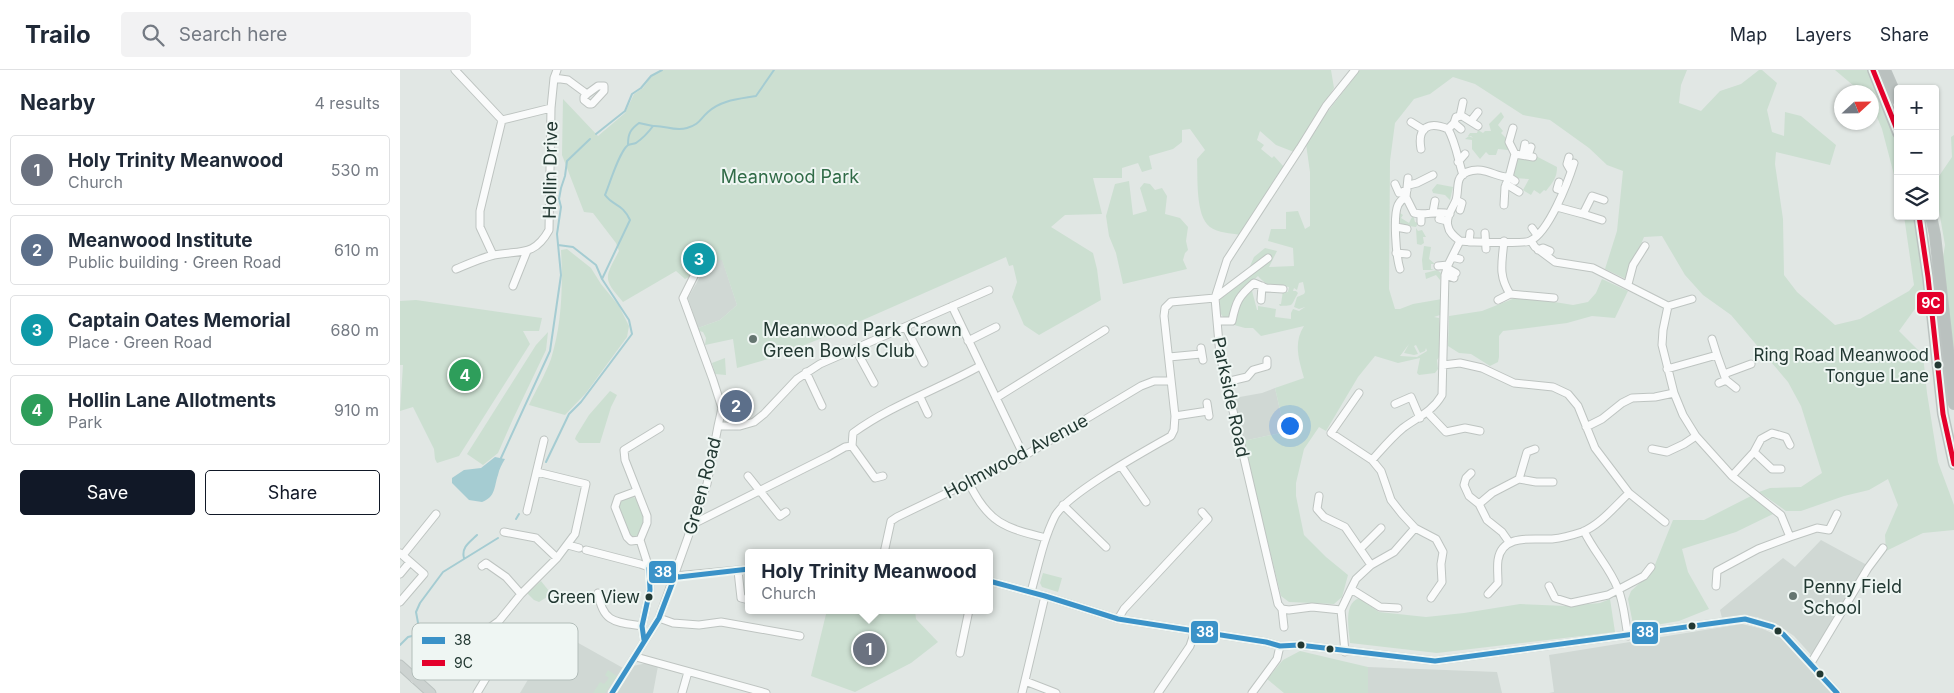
<!DOCTYPE html>
<meta charset="utf-8">
<style>
:root{--surface:#fff;--page:#f2f2f3;--text:#1f2937;--muted:#747a83;--line:#e0e1e3;--accent:#111827}
body{margin:0;font-family:Inter,sans-serif;background:var(--page);color:var(--text)}
.controls{position:absolute;right:15px;top:15px;display:grid;overflow:hidden;border-radius:5px;box-shadow:0 1px 4px #0004}
.controls button{width:45px;height:45px;display:grid;place-items:center;padding:0;border:0;border-bottom:1px solid var(--line);background:var(--surface);color:var(--text);font:25px sans-serif}
.compass{position:absolute;left:1434px;top:15px;width:45px;height:45px;border-radius:50%;background:var(--surface);box-shadow:0 1px 4px #0004;rotate:68deg}
.you{position:absolute;left:889px;top:355px;width:18px;height:18px;margin:-12px;border:4px solid #fff;border-radius:50%;background:#1a73e8;box-shadow:0 0 0 8px #1a73e833}
.badge{display:grid;place-items:center;width:32px;height:32px;border-radius:50%;background:var(--accent);color:#fff;font-size:16px;font-weight:700}
.pin{position:absolute;translate:-50% -50%;border:2px solid #fff;box-shadow:0 1px 5px #0006}
.popup{position:absolute;left:345px;top:479px;width:248px;height:65px;box-sizing:border-box;display:grid;place-content:center;border-radius:5px;background:var(--surface);filter:drop-shadow(0 1px 4px #0005);font-size:16px;white-space:nowrap;color:var(--muted)}
.popup b{font-size:19px;color:var(--text)}
.popup::after{content:'';position:absolute;left:50%;top:100%;margin-left:-10px;border:10px solid transparent;border-top-color:var(--surface)}
.list{margin:0;padding:0;list-style:none}
h2{display:flex;justify-content:space-between;align-items:center;height:65px;margin:0;padding:0 20px;font-size:21px}
h2 small{font-size:16px;font-weight:400;color:var(--muted)}
.list li{display:grid;grid-template-columns:32px 1fr auto;gap:15px;align-items:center;box-sizing:border-box;height:70px;margin:0 10px 10px;padding:0 10px;border:1px solid var(--line);border-radius:5px}
.list b{display:block;font-size:19px;white-space:nowrap}
.list p{margin:0;font-size:16px;white-space:nowrap;color:var(--muted)}
.list em{font-size:16px;font-style:normal;color:var(--muted)}
.actions{display:flex;gap:10px;padding:15px 20px}
.actions a{flex:1;padding:11px 0;border:1px solid var(--accent);border-radius:5px;text-align:center;font-size:18px;color:var(--accent)}
.actions .main{background:var(--accent);color:#fff}
.icon{flex:none;width:28px;height:28px;fill:none;stroke:currentColor;stroke-width:2;stroke-linecap:round;stroke-linejoin:round}
.map{position:relative;flex:none;width:1554px;height:623px;overflow:hidden}
header{display:flex;align-items:center;gap:30px;box-sizing:border-box;height:70px;padding:0 25px;background:var(--surface);border-bottom:1px solid var(--line)}
header strong{font-size:24px}
nav{display:flex;gap:28px;margin-inline-start:auto;font-size:18px}
.search{width:350px;height:45px;background:var(--page);display:flex;align-items:center;gap:12px;box-sizing:border-box;padding:0 18px;border-radius:5px;color:var(--muted);font-size:19px}
main{display:flex}
aside{flex:1;background:var(--surface)}
.map>svg:first-child{display:block}
.built{fill:#d0d8d4}
.green{fill:#ccdfd1;fill-rule:evenodd}
.water{fill:#a5ccd2}
.lines{fill:none;stroke-linecap:round;stroke-linejoin:round}
.stream{stroke:#a5ccd2;stroke-width:2}
.minor-casing{stroke:#bec4c1;stroke-width:9}
.major-casing{stroke:#bcc3c1;stroke-width:11}
.highway-casing{stroke:#bcc3c1;stroke-width:12}
.minor{stroke:#fafbfb;stroke-width:7}
.major{stroke:#cdd3d1;stroke-width:9}
.highway{stroke:#bac1bf;stroke-width:10}
.bus-1-casing{stroke:#eff6f3;stroke-width:9}
.bus-2-casing{stroke:#eff6f3;stroke-width:9}
.bus-1{stroke:#3a92c8;stroke-width:5}
.bus-2{stroke:#e4002b;stroke-width:5}
.poi-dot{fill:#657570;stroke:#eff6f3;stroke-width:2}
.bus-dot{fill:#223832;stroke:#eff6f3;stroke-width:2}
.labels{text-anchor:middle;dominant-baseline:central;stroke-width:4;stroke-linejoin:round;paint-order:stroke}
.bus-label{font-size:17px;fill:#223832;stroke:#eff6f3;text-anchor:end}
.street-label{font-size:18px;fill:#223832;stroke:#eff6f3}
.park-label{font-size:18px;fill:#306b47;stroke:#eff6f3}
.poi-label{font-size:18px;fill:#223832;stroke:#eff6f3;text-anchor:start}
.key{fill:#eff6f3;stroke:#b2bdb9;stroke-width:1}
.key-label{font-size:14px;fill:#223832}
.line-badge{stroke:#eff6f3;stroke-width:2}
.badge-label{font-size:14px;text-anchor:middle;font-weight:bold;fill:#fff}
</style>
<header>
<strong>Trailo</strong>
<div class="search"><svg class="icon" aria-label="search" viewBox="0 0 24 24"><circle cx="10" cy="10" r="6"/><path d="M15 15l6 6"/></svg>Search here</div>
<nav><a>Map</a><a>Layers</a><a>Share</a></nav>
</header>
<main>
<aside>
<h2>Nearby<small>4 results</small></h2>
<ul class="list">
<li><span class="badge" style="background:#6b7280">1</span><div><b>Holy Trinity Meanwood</b><p>Church</p></div><em>530 m</em></li>
<li><span class="badge" style="background:#5c6f8a">2</span><div><b>Meanwood Institute</b><p>Public building · Green Road</p></div><em>610 m</em></li>
<li><span class="badge" style="background:#0f9aa8">3</span><div><b>Captain Oates Memorial</b><p>Place · Green Road</p></div><em>680 m</em></li>
<li><span class="badge" style="background:#2e9e5b">4</span><div><b>Hollin Lane Allotments</b><p>Park</p></div><em>910 m</em></li>
</ul>
<div class="actions"><a class="main">Save</a><a>Share</a></div>
</aside>
<div class="map">
<svg width="1554" height="623" viewBox="0 0 1554 623">
<rect width="100%" height="100%" fill="#e1e7e4"/>
<path class="built" d="M322 189 337 235 320 250 298 258 288 228 309 191Z
M875 318 885 362 843 371 834 328 862 323Z
M1421 470 1467 495 1413 587 1394 566 1378 555 1357 547 1341 546 1322 548 1320 540 1383 488 1395 497Z
M1342 554 1363 559 1381 567 1400 584 1433 623H1149L1154 622 1149 585Z
M159 568 173 570 223 598 247 593 258 596 253 623H120L148 576Z
M968 597 1097 602 1102 623H968Z"/>
<path class="green" d="M261 0H931L934 18 894 82 876 75 860 61 857 70 864 75 861 79 872 88 874 86 884 97 840 165C831 163 818 163 810 157 795 146 798 106 797 89L805 80 790 59 782 60V72L773 79 749 86 752 99 742 102 738 93 722 98V108H693L702 144 665 145 651 157 693 183 697 199 701 230 639 265 624 255 612 227 617 212 613 195 609 196 606 187 422 268 375 287 337 298 333 269 305 275 306 268 303 262 299 261 298 258 320 250 337 235 322 190 309 191 313 181H306L291 206 285 209 276 201 223 232C202 208 205 208 219 181L216 173 193 143 184 142 162 85 163 29 198 66 225 43 234 24 243 18 251 7Z
M960 0H1287L1281 15 1279 33 1301 41 1320 21 1341 14 1359 0H1362L1377 13 1367 40 1372 62 1384 66 1385 42 1401 46 1436 75 1430 95 1376 82 1375 94 1383 149 1384 205 1397 222 1435 255 1460 249 1509 221 1514 215 1504 146H1514L1525 225 1499 261 1523 285 1527 323 1538 392 1554 435V460L1523 463 1486 481 1485 465 1498 435 1488 409 1469 420 1444 426 1401 441H1386L1359 422 1370 418 1401 417 1422 403 1401 336 1388 312 1331 245 1303 225 1285 205 1262 166 1244 167 1226 209 1205 199 1217 161 1223 101 1207 95 1189 78 1150 50 1123 45 1075 14 1053 7 1030 24 1014 29 995 53 990 91 989 219 995 239H1000L1013 234 1042 229 1040 245 1034 247 1039 248C1040 260 1045 281 1037 290L1038 299 1035 303 1019 305 1017 303 1020 288 998 293 975 286 958 307 926 361 919 357 904 379 896 413V426L904 465 926 487 948 505 942 527 934 534 889 532 881 526 843 371 885 362 875 318 904 308C899 290 893 273 904 256L861 266 853 258H845L827 253 819 241 820 227 854 201 850 196 854 187 865 178 877 181 869 197 894 196 893 178 868 171 871 159H886V142L898 141 905 159 910 156V102L906 74 918 54ZM858 206C869 219 874 214 889 217L888 222 883 221 881 234H879L880 236C895 235 890 237 898 223L896 221H893L894 218 897 220 899 213 903 212 905 222 904 224 897 227 894 237 899 239 905 237 899 241 893 239 891 243V249L875 247 876 239 858 236V240H857L850 213ZM1009 274 1004 283 1014 285 1018 284 1014 276 1016 275 1020 283 1025 281 1026 278 1027 281 1017 287 1000 286Z
M1435 0H1469L1488 49 1498 80V120L1482 59 1472 35V22H1461Z
M1101 42 1104 47 1098 55 1103 61 1101 63 1107 69 1108 80 1098 79 1096 85H1089L1086 82 1080 89 1072 79V70L1065 69 1069 66 1073 68 1071 66H1068L1070 63H1077L1078 60 1083 63 1085 61H1091L1089 54Z
M1554 65V334L1540 205 1545 175 1538 135 1537 109 1552 87 1551 67Z
M1134 85 1157 97C1157 108 1153 112 1146 121L1144 120 1140 124 1134 120 1131 125 1123 120 1129 109 1114 108 1111 104 1114 89Z
M729 111 733 145 747 141 740 118 744 113 750 114 755 120 762 118 767 126 765 144 780 148 788 157 786 171 788 180 785 183 783 190 787 199 723 214 716 183 709 166 706 146 715 114Z
M1037 114 1053 117 1050 130 1045 125 1033 123 1032 120Z
M1000 143 1003 145 1001 148 1009 153 1013 145 1015 152 1018 153 1016 157 1002 155 999 152 998 144Z
M1016 158 1018 161 1022 160 1026 167H1023L1024 173 1021 175 1017 174Z
M1024 176 1031 177 1029 189 1035 194H1031V199L1034 200H1023L1022 190Z
M167 179 191 198 201 214 219 236 229 256 227 267 213 286 186 323 165 345 129 335C136 320 145 305 151 289 162 254 163 215 161 180Z
M1037 200 1041 203 1040 210 1036 205 1026 209 1025 203Z
M1202 209 1228 221 1215 248 1192 246 1167 253 1103 261 1099 266V287L1098 292 1090 296 1071 284 1059 283 1048 276 1049 246 1082 241 1115 228H1130L1173 235 1188 232 1196 223Z
M16 230 142 248 139 261H123L130 274 59 386 37 393 35 389 34 379 13 337 0 341 3 295H0V231Z
M148 262 146 280 113 349 98 383 83 395 67 384 136 275Z
M325 288 326 305 315 304 312 293Z
M210 321 217 325 211 337 200 373H179L175 369 176 366 189 345Z
M228 426C238 425 244 438 244 447 245 453 240 462 237 467H230L218 437 219 432Z
M1351 426 1373 444 1336 462 1282 479 1288 502 1309 539 1279 551 1238 558 1233 554 1228 529 1231 521 1252 502 1273 450H1304Z
M643 503 662 508 658 522 642 517 640 513Z
M141 511 149 521 147 527 139 532 134 530 127 523Z
M959 528 979 542 1026 547 1064 543 1120 534 1166 536 1200 533 1210 529 1215 562 1037 583 950 573C949 559 943 534 959 528Z
M427 540H515L516 549 538 572 511 593 455 622 411 606Z
M900 581 968 597V623H884L867 609 883 590Z
M208 600 217 606 205 623H193L200 612 204 614 209 608 205 605Z"/>
<path class="water" d="M95 387 105 389C102 394 99 399 98 405 94 416 96 427 82 432L69 430 52 413V408L64 400 81 398Z"/>
<g class="lines">
<path class="stream" d="M196 64 225 41 232 24 241 18 251 6 262 0
M228 74C228 63 231 59 239 53L253 56
M158 175 173 177 196 195 202 209
M101 388 150 281 161 205 157 164 161 137 159 129 161 118 165 106 167 91 190 69
M146 392 169 344 181 332 232 264 229 250 202 209 230 150C222 133 214 137 205 125 210 113 219 82 228 75 231 74 234 74 236 73 243 68 248 63 253 56 265 55 274 62 287 58 300 54 299 50 308 42 321 30 339 29 356 26L374 0
M116 449 119 444
M64 488C61 477 70 472 77 465
M0 575 8 567 16 565 19 558 16 542 20 533 43 502 98 468"/>
<g class="minor-casing">
<path id="minor" d="M55 0 102 50 151 38
M154 8 168 10 187 24 198 16H204V21L192 34H189L184 30V27L187 24
M1060 46 1063 32
M1071 51 1078 42
M1011 52 1024 60
M1054 53 1061 59
M1113 58 1109 72 1115 84
M1048 59C1056 73 1058 90 1063 105
M1021 79C1017 57 1029 51 1048 59L1054 53 1056 47 1062 46 1078 56
M1115 84 1133 87
M1123 84 1125 74
M1128 86 1131 77
M1169 87 1167 94 1171 101
M1058 92 1065 84
M1008 108 1006 127 1014 143C1026 146 1036 140 1050 144
M1159 112 1157 119 1163 121
M995 114 999 123 1007 120
M1106 114 1119 122
M1009 115 1017 113 1033 105
M1056 130 1062 133 1060 140
M1104 135 1105 117 1109 107 1115 111
M1157 137 1183 144 1192 126 1204 130
M1033 142 1035 131
M1183 144 1202 150
M1039 149 1047 151
M1021 152V145
M996 157 1007 159
M1132 158 1137 165
M1085 163 1086 179
M1060 171C1070 172 1124 174 1130 171 1149 162 1168 112 1174 93
M1104 171C1102 193 1098 205 1110 224L1154 228
M1131 171 1135 177 1155 192 1193 198 1268 236
M1069 172 1070 163
M1138 180 1143 178 1150 181
M996 183 1007 184
M93 185 80 157V141L102 50
M1052 187 1060 189
M1038 196 1048 195
M1047 198 1056 203
M56 199C68 194 81 188 94 185 120 180 134 187 149 160L151 38 154 8 157 0
M1000 199C996 186 993 146 998 135 1000 131 1002 129 1006 127
M1045 205 1054 208
M1228 214 1233 195 1245 176
M113 216 127 181
M861 230 862 216
M1098 230 1110 224
M552 236 624 386
M1268 236 1263 260 1262 275 1274 323 1283 345 1296 366 1332 406 1381 445 1390 467
M1268 236 1292 229
M817 251H832C836 231 839 226 854 213L866 218 883 219
M506 258 524 293
M568 271 596 257
M801 278 803 290
M456 280 474 313
M1317 285 1326 310 1336 318
M769 287 801 284
M1043 295 1060 293 1082 298 1114 313 1153 317 1168 324 1178 336 1195 378 1229 423 1265 452
M1267 299 1317 285 1312 269
M406 302 422 336
M1324 304 1351 294
M826 312 847 307 853 300 867 296V290
M1319 313 1326 310
M520 327 528 344
M596 328 705 260
M807 333 809 346
M995 334 1011 327 1020 348
M1028 343 1046 362 1065 358 1080 361
M775 346 808 341
M318 356H340L354 352 364 344 397 309 420 294 589 220
M1186 357 1202 349 1222 333 1232 328 1255 327 1274 323
M452 376 475 408 483 406
M1252 379 1267 382 1284 374 1296 366
M1354 382 1372 399H1381
M972 390C982 379 992 367 1003 358 1018 347 1032 342 1042 325L1045 205 1048 195 1060 171C1055 167 1049 163 1048 156 1045 147 1053 138 1056 130 1058 124 1057 116 1059 110 1060 107 1063 104 1067 102 1085 95 1095 108 1109 107L1115 84
M721 396 746 432
M1071 403 1066 408 1064 415 1069 426 1079 434 1087 450 1102 462 1109 472
M348 406 380 446 386 442
M1332 406 1354 382 1361 369 1372 363 1386 367 1390 375
M1119 409 1136 412H1153
M569 413C588 453 605 458 646 468
M237 421 218 428 215 437 227 467 231 471 240 470
M919 426 917 439 924 447 945 457 971 495
M1079 434 1092 423 1119 409 1127 382 1135 379
M663 435 706 477
M127 441 144 370
M293 454 429 386 445 377 452 376 453 363C491 335 539 319 580 296
M1015 458 1036 469 1043 482 1041 494 1042 512 1031 528
M1184 461C1194 482 1210 498 1218 519 1224 533 1225 551 1228 566
M104 462 136 468 157 488
M168 475 179 478
M961 478 981 458
M186 480 240 494 275 506 349 499
M0 483 24 504 0 532
M484 483 491 451 497 447 624 386 741 316 754 311H771
M3 485 36 444
M82 496 86 493 106 507 121 524
M338 501 341 528 349 530
M0 504 10 492
M589 511 645 526 718 549 866 572 880 576 899 575 1035 591 1345 549 1373 557 1383 564 1437 623
M1149 516 1155 528 1171 533 1208 525 1244 506 1251 497
M1316 516 1317 501 1358 479 1390 467 1417 458 1429 460 1437 444
M951 519 980 537 998 538
M631 522C638 497 643 470 655 446 668 423 745 381 771 366L774 360 775 346 764 246 765 238 771 232 815 228 868 188
M198 523C203 553 215 552 242 556
M1088 524 1098 513C1098 505 1097 497 1098 490 1102 463 1134 470 1152 469 1162 468 1173 465 1182 462 1200 455 1215 436 1229 423
M882 539 884 557
M941 540 912 537 889 540 882 539 878 534 820 285 815 228 827 190 900 78 926 36 955 0
M259 548 273 553 299 555 321 552 400 566
M718 549 724 539 808 449 802 442
M244 570 242 556 250 520 249 498 240 470 247 453V446L225 390 224 380 260 358
M945 582 941 540 951 519 956 509 971 495 994 482 1015 458 1002 444 991 430 981 401 972 390 931 363 959 323
M560 583 569 540
M236 587 366 623
M1411 593 1468 498 1483 478
M14 609 34 598 99 551 121 524 157 488 175 464 186 414 137 402
M625 611 656 623
M77 623 95 593
M212 623 259 548 307 414 318 356 322 338 313 310 283 228 297 200
M282 623 288 602
M622 623 645 526
M758 623 790 576 795 561
M852 623 877 589 880 576"/>
</g>
<g class="major-casing">
<path id="major" d="M0 595 31 623"/>
</g>
<g class="highway-casing">
<path id="highway" d="M1473 0 1498 63
M1485 0 1498 30
M1519 146 1528 207 1543 344 1554 394
M1531 146 1535 165 1554 334"/>
</g>
<use href="#minor" class="minor"/>
<use href="#major" class="major"/>
<use href="#highway" class="highway"/>
<g class="bus-1-casing">
<path id="bus-1" d="M589 511 645 526 718 549 866 572 880 576 899 575 1035 591 1345 549 1373 557 1383 564 1437 623
M244 570 242 556 250 520 249 498 279 507 349 499
M212 623 259 548 275 506"/>
</g>
<g class="bus-2-casing">
<path id="bus-2" d="M1473 0 1498 62
M1519 146 1528 207 1543 344 1554 394"/>
</g>
<use href="#bus-1" class="bus-1"/>
<use href="#bus-2" class="bus-2"/>
</g>
<g class="poi-dot">
<circle cx="353" cy="269" r="5"/>
<circle cx="1393" cy="526" r="5"/>
</g>
<g class="bus-dot">
<circle cx="1538" cy="295" r="4.5"/>
<circle cx="249" cy="527" r="4.5"/>
<circle cx="1292" cy="556" r="4.5"/>
<circle cx="1378" cy="561" r="4.5"/>
<circle cx="901" cy="575" r="4.5"/>
<circle cx="930" cy="579" r="4.5"/>
<circle cx="1420" cy="604" r="4.5"/>
</g>
<g class="labels">
<g class="bus-label">
<text x="1529" y="285">Ring Road Meanwood<tspan x="1529" dy="21">Tongue Lane</tspan></text>
<text x="240" y="527">Green View</text>
</g>
<g class="street-label">
<text transform="translate(150 100) rotate(-89)">Hollin Drive</text>
<text transform="translate(831 327) rotate(78)">Parkside Road</text>
<text transform="translate(616 386) rotate(-28)">Holmwood Avenue</text>
<text transform="translate(302 416) rotate(-75)">Green Road</text>
</g>
<g class="park-label">
<text x="390" y="106">Meanwood Park</text>
</g>
<g class="poi-label">
<text x="363" y="259">Meanwood Park Crown<tspan x="363" dy="21">Green Bowls Club</tspan></text>
<text x="1403" y="516">Penny Field<tspan x="1403" dy="21">School</tspan></text>
</g>
</g>
<rect x="12" y="553" width="166" height="57" rx="8" class="key"/>
<rect x="22" y="567" width="23" height="7" fill="#3a92c8"/>
<rect x="22" y="590" width="23" height="6" fill="#e4002b"/>
<g class="key-label">
<text x="54" y="575">38</text>
<text x="54" y="598">9C</text>
</g>
<g class="line-badge">
<rect x="1516" y="221" width="29" height="24" rx="5" fill="#e4002b"/>
<rect x="248" y="490" width="29" height="24" rx="5" fill="#3a92c8"/>
<rect x="790" y="550" width="29" height="24" rx="5" fill="#3a92c8"/>
<rect x="1231" y="551" width="28" height="24" rx="5" fill="#3a92c8"/>
</g>
<g class="badge-label">
<text x="1531" y="238">9C</text>
<text x="263" y="507">38</text>
<text x="805" y="567">38</text>
<text x="1245" y="567">38</text>
</g>
</svg>
<div class="controls">
<button>+</button>
<button>−</button>
<button><svg class="icon" aria-label="layers" viewBox="0 0 24 24"><path d="M12 4l9 5-9 5-9-5zM3 14l9 5 9-5"/></svg></button>
</div>
<svg class="compass" viewBox="-18 -18 36 36"><path d="M0-13l5 13h-10z" fill="#e53935"/><path d="M0 13l5-13h-10z" fill="#747a83"/></svg>
<div class="you"></div>
<div class="pin badge" style="left:469px;top:579px;background:#6b7280">1</div>
<div class="popup"><b>Holy Trinity Meanwood</b>Church</div>
<div class="pin badge" style="left:336px;top:336px;background:#5c6f8a">2</div>
<div class="pin badge" style="left:299px;top:189px;background:#0f9aa8">3</div>
<div class="pin badge" style="left:65px;top:305px;background:#2e9e5b">4</div>
</div>
</main>
